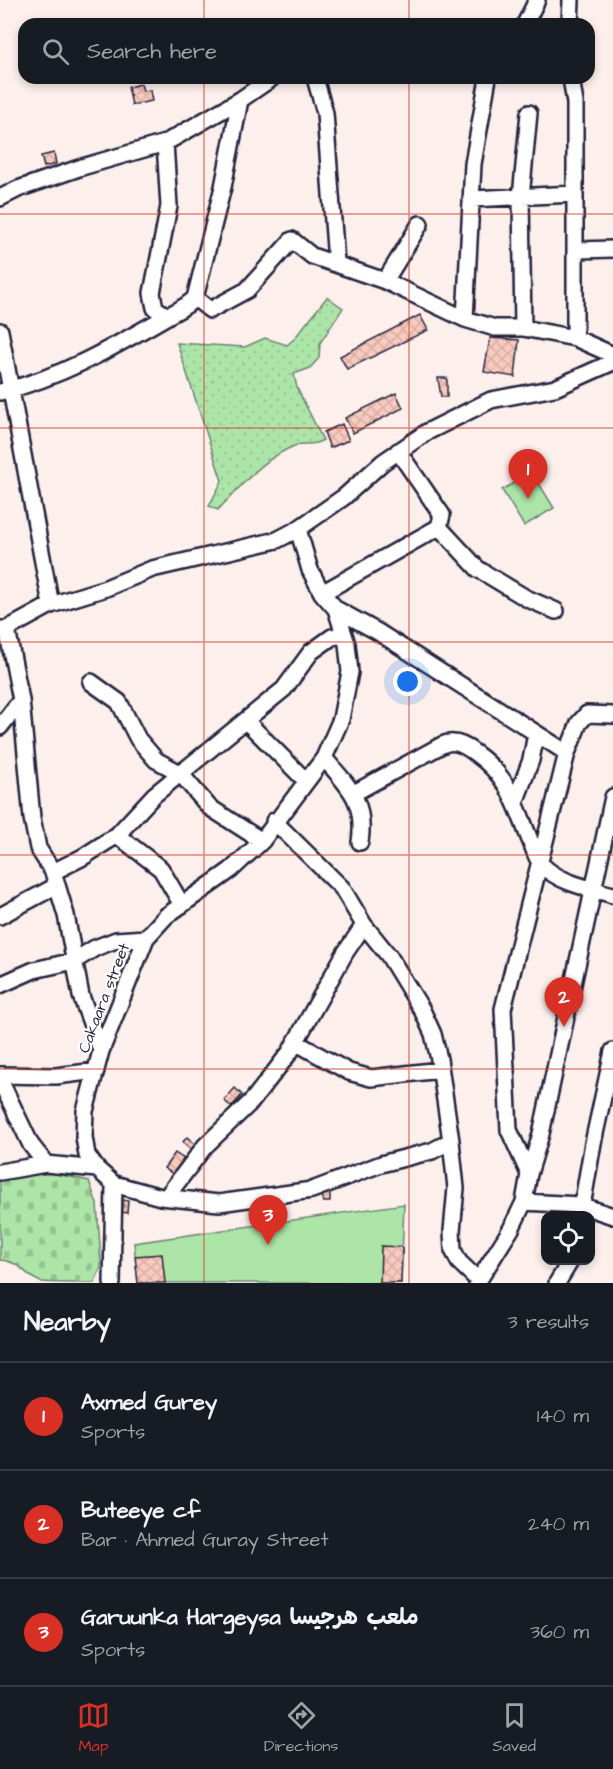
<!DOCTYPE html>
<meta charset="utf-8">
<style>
:root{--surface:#171b24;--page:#20242c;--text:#f1f3f6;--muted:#9ea1a6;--line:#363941;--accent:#d93025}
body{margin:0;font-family:"Architects Daughter","Playpen Sans Arabic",sans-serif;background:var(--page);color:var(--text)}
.controls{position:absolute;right:18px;bottom:18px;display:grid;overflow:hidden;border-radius:12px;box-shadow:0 3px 9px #0003}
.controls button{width:54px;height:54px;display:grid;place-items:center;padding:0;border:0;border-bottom:2px solid var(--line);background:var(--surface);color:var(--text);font:30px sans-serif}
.you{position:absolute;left:408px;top:682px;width:21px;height:21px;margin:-15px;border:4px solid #fff;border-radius:50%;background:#1a73e8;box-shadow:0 0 0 9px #1a73e833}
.badge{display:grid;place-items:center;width:39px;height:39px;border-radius:50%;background:var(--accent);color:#fff;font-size:20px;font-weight:700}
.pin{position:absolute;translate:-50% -50px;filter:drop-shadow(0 2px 3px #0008)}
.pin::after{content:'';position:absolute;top:32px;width:21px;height:18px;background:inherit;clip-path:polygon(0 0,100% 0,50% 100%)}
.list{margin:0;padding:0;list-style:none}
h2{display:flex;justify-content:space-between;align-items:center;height:78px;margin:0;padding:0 24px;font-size:26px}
h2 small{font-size:20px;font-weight:400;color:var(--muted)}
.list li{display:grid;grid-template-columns:39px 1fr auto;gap:18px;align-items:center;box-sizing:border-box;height:108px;padding:0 24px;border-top:2px solid var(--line)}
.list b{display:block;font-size:22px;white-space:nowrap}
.list p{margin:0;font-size:20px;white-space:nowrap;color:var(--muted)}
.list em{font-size:20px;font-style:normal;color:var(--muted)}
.icon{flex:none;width:33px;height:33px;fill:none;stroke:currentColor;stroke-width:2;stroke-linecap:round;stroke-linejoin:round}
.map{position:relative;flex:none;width:613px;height:1283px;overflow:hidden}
.search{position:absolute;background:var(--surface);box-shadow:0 3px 9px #0003;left:18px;right:18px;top:18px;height:66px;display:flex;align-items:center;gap:15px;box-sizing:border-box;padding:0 21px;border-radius:18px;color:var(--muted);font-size:22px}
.sheet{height:402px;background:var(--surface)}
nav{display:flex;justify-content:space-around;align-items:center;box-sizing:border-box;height:84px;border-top:2px solid var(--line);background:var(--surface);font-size:16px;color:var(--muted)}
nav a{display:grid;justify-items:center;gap:3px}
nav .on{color:var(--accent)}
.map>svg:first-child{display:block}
.grass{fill:url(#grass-dots);stroke:#688472;stroke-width:1.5}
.cemetery{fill:url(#cemetery-stones);stroke:#688472;stroke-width:1.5}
.pitch{fill:#ade5a8;stroke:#688472;stroke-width:1.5}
.building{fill:url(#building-cross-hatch);stroke:#22223b;stroke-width:1.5}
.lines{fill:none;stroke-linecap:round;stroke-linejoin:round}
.minor-casing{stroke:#22223b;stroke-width:20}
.minor{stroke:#fff;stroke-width:15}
.grid{fill:none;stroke:#c8321e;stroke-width:1.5;stroke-opacity:0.55}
.labels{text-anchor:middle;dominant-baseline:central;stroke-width:4.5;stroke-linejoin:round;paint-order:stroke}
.street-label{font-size:16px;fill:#22223b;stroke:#fff}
</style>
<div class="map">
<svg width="613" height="1283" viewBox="0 0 613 1283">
<defs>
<pattern id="grass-dots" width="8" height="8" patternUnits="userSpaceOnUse" patternTransform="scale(1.5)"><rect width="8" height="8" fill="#ade5a8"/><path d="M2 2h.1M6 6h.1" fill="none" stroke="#95c492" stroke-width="1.8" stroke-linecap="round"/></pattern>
<pattern id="cemetery-stones" width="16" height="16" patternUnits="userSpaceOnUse" patternTransform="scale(1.5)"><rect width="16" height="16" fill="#ade5a8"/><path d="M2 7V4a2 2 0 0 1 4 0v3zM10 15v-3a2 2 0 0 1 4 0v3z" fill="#95c492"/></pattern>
<pattern id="building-cross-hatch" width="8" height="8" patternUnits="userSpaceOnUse" patternTransform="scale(1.5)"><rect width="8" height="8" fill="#f9cabe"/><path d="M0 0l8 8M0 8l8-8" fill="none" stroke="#d5ada4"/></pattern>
</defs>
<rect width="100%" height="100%" fill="#fdefec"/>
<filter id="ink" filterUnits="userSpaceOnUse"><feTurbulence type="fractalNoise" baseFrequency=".0167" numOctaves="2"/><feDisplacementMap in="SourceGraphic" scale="12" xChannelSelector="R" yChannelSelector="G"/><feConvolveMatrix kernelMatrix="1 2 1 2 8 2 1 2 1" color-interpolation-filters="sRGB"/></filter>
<g filter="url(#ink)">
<path class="grass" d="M327 297 343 308 320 343 319 358 310 368 294 374 297 388 323 440C311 447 306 442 297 445 265 456 241 486 218 510L209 506 222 481 177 343 245 347 265 338 287 345 294 339Z"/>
<path class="cemetery" d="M24 1173 57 1174 89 1181 97 1204 101 1260V1268L94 1283C78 1283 56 1283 41 1282 23 1276 24 1262 0 1260V1177Z"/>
<path class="pitch" d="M532 472 554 508 524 526 502 490Z
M404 1204 401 1283H138L134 1243Z"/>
<path class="building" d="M141 84 143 91 150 90 152 101 132 105 128 87Z
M54 153 56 164 44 167 41 156Z
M420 315 428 330 347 369 340 356Z
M490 338 519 340 515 377 484 372Z
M438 378H447V397H441Z
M396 393 403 408 353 433 345 418Z
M342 424 349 440 330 448 324 432Z
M235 1088 242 1095 231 1107 224 1100Z
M187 1137 197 1146 193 1151 183 1142Z
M175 1153 184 1159 173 1174 164 1168Z
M322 1187H330V1202H323Z
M282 1197 283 1207 264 1210 263 1200Z
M123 1200 128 1201 127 1213 121 1212Z
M381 1246 402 1247 401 1283H380Z
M162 1254 165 1283H138L135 1256Z"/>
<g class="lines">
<g class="minor-casing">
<path id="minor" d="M525 24 537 0
M570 24 571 0
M315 78 325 113 336 262
M571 78 575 103V338
M165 143 169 206 152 293 155 308 167 316
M0 198 18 189 82 167 165 143 240 100 272 78
M472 199 575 194
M577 250 613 249
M385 281 420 224
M195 298 210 310 247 290 292 240 312 256 385 281 465 319 495 328H523L575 338 613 355
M465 319 473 164 488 78
M523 328 521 197 529 113
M0 331 51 605
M0 392C60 378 112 348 164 318 176 311 185 308 195 298L223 187 240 100
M439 527 478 569 526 598 556 611
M298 529 310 570 322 593 336 609 378 632 567 753
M322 593 439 527 442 515 398 451
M0 629H7L51 605 106 588 152 569 277 540 298 529 344 497 383 462 427 432 491 400 555 388 613 362
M7 629 21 700 32 818 38 848 53 872 66 915 81 996 101 1050
M91 682 119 702 138 739 156 760 180 773 209 807 262 841
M247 722 306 781
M0 727 21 700
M324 758C349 787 366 801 360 842
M354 793 442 745C454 739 465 745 475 753 510 778 515 803 530 840 534 848 536 859 542 865 559 883 589 888 613 895
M516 800 531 760 536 734
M274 821 342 888 364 925 389 956 422 1010 433 1034 439 1059 451 1141 432 1151 381 1164 312 1190 219 1203 161 1197 114 1184 97 1169 87 1155 84 1137 85 1111 101 1051 146 938 166 916 231 870 262 841 324 758 341 719 350 672 347 644 336 609
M117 835 161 869 182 905
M53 872 83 857 117 835 154 795 284 689 311 652 332 637 343 635
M0 916 56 886
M0 985 34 970 74 961 95 948 116 940 146 938
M295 1042 349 1072 371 1078 440 1070
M0 1075 56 1076 96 1071
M0 1080 31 1145 46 1164
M451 1141 456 1188 452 1231 453 1250 459 1262 479 1281
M0 1172 46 1164 97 1169
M529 1174 509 1130 503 1009 567 753 579 723 587 714 613 715
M167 1196 205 1146 252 1101 290 1052 345 953 364 925
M524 1202 529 1174 541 1134 613 797
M579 1216 580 1205 613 1216
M112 1283 114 1184
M477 1283 511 1229 524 1202 580 1205 584 1195 593 1143 613 1051
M557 1283 571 1260"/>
</g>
<use href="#minor" class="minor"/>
</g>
</g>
<path class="grid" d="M204 0V24M409 0V24M204 78V1283M409 78V1283M0 214H613M0 428H613M0 642H613M0 855H613M0 1069H613"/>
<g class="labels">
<g class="street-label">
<text transform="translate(104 998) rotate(-69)">Cakaara street</text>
</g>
</g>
</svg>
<div class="controls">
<button><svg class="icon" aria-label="locate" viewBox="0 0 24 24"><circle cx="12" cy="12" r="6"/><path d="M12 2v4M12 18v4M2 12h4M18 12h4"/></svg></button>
</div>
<div class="you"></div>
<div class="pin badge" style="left:528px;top:499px">1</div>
<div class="pin badge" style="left:564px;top:1027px">2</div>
<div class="pin badge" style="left:268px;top:1245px">3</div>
<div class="search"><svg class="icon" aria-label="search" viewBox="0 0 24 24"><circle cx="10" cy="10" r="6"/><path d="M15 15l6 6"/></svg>Search here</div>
</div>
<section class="sheet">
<h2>Nearby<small>3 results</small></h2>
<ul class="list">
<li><span class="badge">1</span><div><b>Axmed Gurey</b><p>Sports</p></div><em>140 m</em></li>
<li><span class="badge">2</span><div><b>Buteeye cf</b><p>Bar · Ahmed Guray Street</p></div><em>240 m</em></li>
<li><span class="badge">3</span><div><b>Garuunka Hargeysa ملعب هرجيسا</b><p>Sports</p></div><em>360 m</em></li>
</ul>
</section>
<nav>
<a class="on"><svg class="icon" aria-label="map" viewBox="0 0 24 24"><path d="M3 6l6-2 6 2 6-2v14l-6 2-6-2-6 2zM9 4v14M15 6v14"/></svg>Map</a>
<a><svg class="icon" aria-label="directions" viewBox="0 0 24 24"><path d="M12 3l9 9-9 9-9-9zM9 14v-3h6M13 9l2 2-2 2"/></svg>Directions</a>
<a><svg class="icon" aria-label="saved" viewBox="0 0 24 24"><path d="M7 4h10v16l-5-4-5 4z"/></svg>Saved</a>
</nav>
